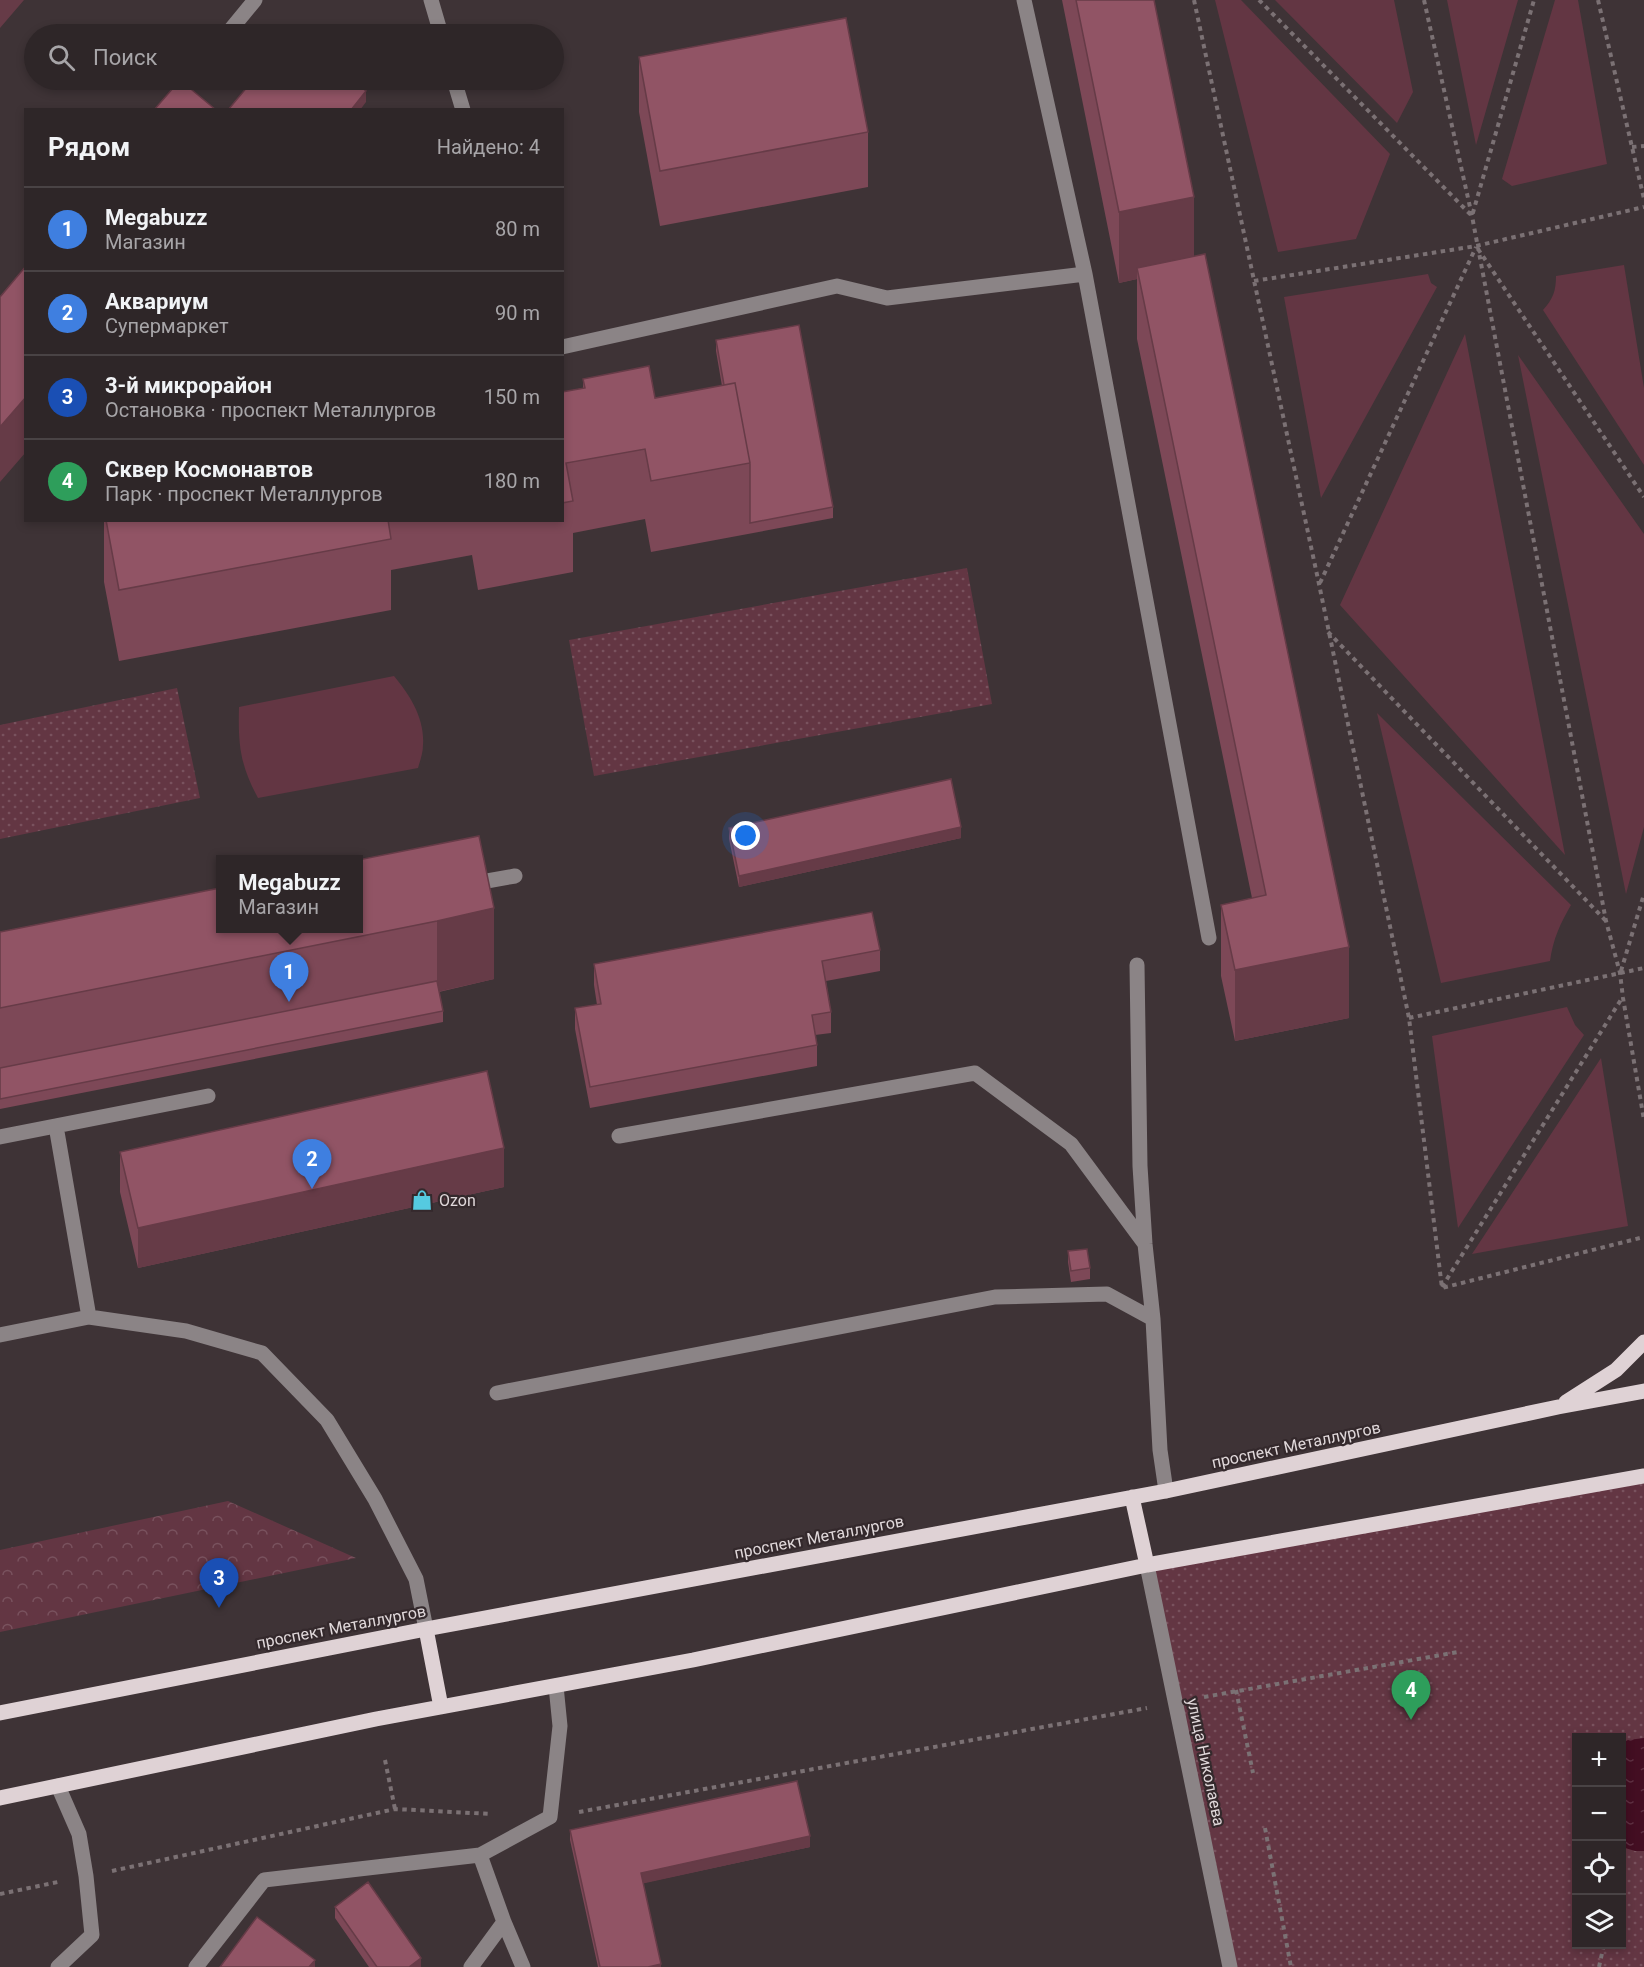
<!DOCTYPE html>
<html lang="ru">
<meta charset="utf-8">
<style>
:root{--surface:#2e2628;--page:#3a3234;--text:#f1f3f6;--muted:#a7a5a8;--line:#494345;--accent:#55cae0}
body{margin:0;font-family:Roboto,sans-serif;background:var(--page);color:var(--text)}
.controls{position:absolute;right:18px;bottom:18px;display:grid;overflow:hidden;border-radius:0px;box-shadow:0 3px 9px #0003}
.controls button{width:54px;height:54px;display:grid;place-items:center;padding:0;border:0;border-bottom:2px solid var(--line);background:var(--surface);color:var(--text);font:30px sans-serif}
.you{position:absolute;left:746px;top:836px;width:21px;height:21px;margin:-15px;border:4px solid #fff;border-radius:50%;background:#1a73e8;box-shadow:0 0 0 9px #1a73e833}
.badge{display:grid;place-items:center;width:39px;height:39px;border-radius:50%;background:var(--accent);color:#fff;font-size:20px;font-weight:700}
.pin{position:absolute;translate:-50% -50px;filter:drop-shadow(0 2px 3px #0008)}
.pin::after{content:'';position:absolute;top:32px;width:21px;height:18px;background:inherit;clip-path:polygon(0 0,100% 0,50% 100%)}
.popup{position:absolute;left:216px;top:855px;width:147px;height:78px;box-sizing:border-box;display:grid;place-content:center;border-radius:0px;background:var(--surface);filter:drop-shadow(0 2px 4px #0005);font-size:20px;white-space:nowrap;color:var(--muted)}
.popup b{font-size:22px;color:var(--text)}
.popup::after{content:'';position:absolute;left:50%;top:100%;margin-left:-12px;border:12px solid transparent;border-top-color:var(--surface)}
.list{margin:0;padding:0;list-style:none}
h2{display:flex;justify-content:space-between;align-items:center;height:78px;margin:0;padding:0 24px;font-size:26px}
h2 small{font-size:20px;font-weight:400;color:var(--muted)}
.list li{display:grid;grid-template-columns:39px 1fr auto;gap:18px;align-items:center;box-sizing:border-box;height:84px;padding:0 24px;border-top:2px solid var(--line)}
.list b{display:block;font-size:22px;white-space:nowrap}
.list p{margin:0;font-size:20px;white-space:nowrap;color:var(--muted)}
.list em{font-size:20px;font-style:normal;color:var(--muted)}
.icon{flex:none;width:33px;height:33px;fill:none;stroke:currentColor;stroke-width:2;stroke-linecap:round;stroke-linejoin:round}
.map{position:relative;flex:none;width:1644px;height:1967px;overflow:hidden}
.search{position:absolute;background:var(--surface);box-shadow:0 3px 9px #0003;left:24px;top:24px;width:540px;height:66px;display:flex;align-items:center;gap:15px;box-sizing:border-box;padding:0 21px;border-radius:33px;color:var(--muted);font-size:22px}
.panel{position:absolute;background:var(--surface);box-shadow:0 3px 9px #0003;left:24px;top:108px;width:540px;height:414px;border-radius:0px}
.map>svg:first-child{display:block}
.green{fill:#633643}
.forest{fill:url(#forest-crowns)}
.park{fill:url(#park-dots);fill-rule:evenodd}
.water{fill:url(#water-ripples)}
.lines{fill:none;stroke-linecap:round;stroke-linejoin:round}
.path{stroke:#7b7174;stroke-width:4;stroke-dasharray:4.5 4.5;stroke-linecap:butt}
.minor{stroke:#8b8486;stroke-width:15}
.major{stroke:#dfd2d5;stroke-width:15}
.wall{fill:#7d4857}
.shaded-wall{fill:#663b47}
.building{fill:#915465;stroke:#663b47;stroke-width:1.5}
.labels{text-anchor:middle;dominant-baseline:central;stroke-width:4.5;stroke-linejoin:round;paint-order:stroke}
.poi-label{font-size:16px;fill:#e0d8da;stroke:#34292c;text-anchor:start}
.street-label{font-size:16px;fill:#e0d8da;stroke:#34292c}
</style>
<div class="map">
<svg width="1644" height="1967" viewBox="0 0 1644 1967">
<defs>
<pattern id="forest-crowns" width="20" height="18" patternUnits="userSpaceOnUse" patternTransform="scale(1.5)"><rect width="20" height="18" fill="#633643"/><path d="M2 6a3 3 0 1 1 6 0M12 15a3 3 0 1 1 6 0" fill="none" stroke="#79525e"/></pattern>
<pattern id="park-dots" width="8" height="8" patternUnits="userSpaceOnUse" patternTransform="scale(1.5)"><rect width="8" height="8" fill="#633643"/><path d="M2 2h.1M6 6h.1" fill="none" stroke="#79525e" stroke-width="1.8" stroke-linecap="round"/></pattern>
<pattern id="water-ripples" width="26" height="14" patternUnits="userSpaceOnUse" patternTransform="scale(1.5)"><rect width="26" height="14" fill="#430e22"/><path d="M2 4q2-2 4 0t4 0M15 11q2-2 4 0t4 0" fill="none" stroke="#5e3042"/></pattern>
</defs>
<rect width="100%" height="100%" fill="#3e3336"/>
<path class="green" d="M1215 0H1241L1390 154 1356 239 1278 252Z
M1275 0H1394L1413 92 1397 123Z
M1447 0H1518L1476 145Z
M1555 0H1578L1607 164 1512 186 1502 179Z
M1624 265 1644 388V465L1543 310C1553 299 1556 291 1556 276Z
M1428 274 1431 283 1437 287 1321 498 1284 297Z
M1465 334 1565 855 1340 605Z
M1518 355 1644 534V827L1626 894Z
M394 676C410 695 425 719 423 745 423 753 420 761 418 768L258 798C240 765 238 744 239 707Z
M1377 713 1571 905C1560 924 1553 939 1550 961L1441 983Z
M1567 1007 1575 1025 1584 1035 1458 1228 1432 1036Z
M1601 1058 1628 1226 1472 1254Z"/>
<path class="forest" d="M228 1501 356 1558 0 1632V1550Z"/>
<path class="park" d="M967 568 992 704 594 776 569 640Z
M177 688 200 798 0 839V725Z
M1644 1476V1967H1230L1147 1565ZM1576 1738H1622V1944H1576Z"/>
<path class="water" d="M1644 1738V1851H1635L1622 1847V1743L1628 1740Z"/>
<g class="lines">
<path class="path" d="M1194 0 1319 584 1409 1018 1442 1288 1644 1237
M1259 0 1472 216 1534 0
M1424 0 1472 216 1606 921 1620 973 1623 998 1644 1120
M1598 0 1644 199
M1632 147 1644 146
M1478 249 1644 497
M1254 281 1476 246 1644 207
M1320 583 1476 247
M1328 632 1606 921
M1621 971 1644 894
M1409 1018 1644 968
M1442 1287 1622 998
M1236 1690 1253 1773
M1204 1697 1458 1652
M385 1760 395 1809
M579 1812 1147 1708
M1265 1828 1291 1967
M112 1871 395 1809 491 1814
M0 1894 58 1882
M1599 1967 1604 1944"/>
<path class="minor" d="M431 0 441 34
M1024 0 1085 274 1209 938
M227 34 255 0
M454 80 463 110
M167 110 191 80
M562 347 837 286 887 298 1085 274
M470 884 515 876
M1137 965 1140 1166 1145 1244 1153 1319 1160 1450 1166 1491
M56 1126 89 1317
M619 1136 975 1073 1071 1144 1145 1244
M0 1137 208 1096
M0 1335 89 1317 186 1331 262 1353 327 1420 375 1499 416 1579 426 1629
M497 1393 995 1297 1107 1294 1153 1319
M1147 1565 1230 1967
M58 1967 92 1935 86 1876 79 1834 58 1786
M196 1967 264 1880 480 1855
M471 1967 504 1922
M523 1967 504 1922 480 1855 550 1817 560 1726 556 1686"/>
<path class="major" d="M1566 1402 1616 1370 1644 1342
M1132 1497 1147 1565
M426 1629 441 1707
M0 1713 426 1629 1166 1491 1558 1407 1644 1391
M0 1798 376 1719 693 1660 1147 1565 1644 1476"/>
</g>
<path class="wall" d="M1062 0H1154L1194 256 1349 1018 1235 1041 1221 976V905L1252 898 1137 339V279L1119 283Z
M639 57 868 132V187L660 226 639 112Z
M716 340 833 507V518L651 552 645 519 573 533V572L478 590 472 555 391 570V610L119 661 104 582V520H562V392L583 388V379L655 398 722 386 716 351Z
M729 828 961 838 739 887 729 839Z
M479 836 494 979 439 992 443 1011V1022L0 1109V932Z
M880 950V971L826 981 831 1012V1033L815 1035 817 1045V1066L590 1108 575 1029V1008L597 1005 594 985V964Z
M120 1152 504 1187 138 1268 120 1192Z
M1068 1251 1090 1268V1279L1071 1282 1068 1262Z
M570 1830 810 1847 643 1883 661 1967H598L570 1840Z
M335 1907 421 1967H369L335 1918Z"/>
<path class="shaded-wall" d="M0 0H24L0 28Z
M366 91V102L360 110H351Z
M1194 197V267L1137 268V279L1119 283V212Z
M26 397V452L0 482V427Z
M961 827V838L739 887V876Z
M494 908V979L437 992V921Z
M1349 947V1018L1235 1041V970Z
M504 1148V1187L138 1268V1228Z
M810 1836V1847L641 1884V1873Z
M421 1958V1967H409Z
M315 1960V1967H309Z
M661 1964V1967H648Z"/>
<path class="building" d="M1076 0H1154L1194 197 1119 212Z
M846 18 868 132 660 171 639 57Z
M294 31 298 34H291Z
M180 80 216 110H154Z
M253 80H352L366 91 351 110H228Z
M1205 254 1349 947 1235 970 1221 905 1266 895 1137 268Z
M26 266V397L0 427V297Z
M799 325 833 507 750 523V463L735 383 724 385 716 340Z
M649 366 655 398 735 383 750 463 651 481 645 449 566 463 573 501 562 503V392L585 388 583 379Z
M106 520H388L391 539 119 590Z
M951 779 961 827 739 876 729 828Z
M479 836 494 908 437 921 0 1008V932L220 888V928H358V860Z
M872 912 880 950 822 961 831 1012 812 1015 817 1045 590 1087 575 1008 601 1004 594 964Z
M437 981 443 1011 0 1099V1068Z
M487 1071 504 1148 138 1228 120 1152Z
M1087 1249 1090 1268 1071 1271 1068 1251Z
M797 1781 810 1836 641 1873 661 1964 648 1967H600L570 1830Z
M368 1882 421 1958 409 1967H377L335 1907Z
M257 1917 315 1960 309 1967H220Z"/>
<defs>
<g id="shop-bare" transform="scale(1.62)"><path d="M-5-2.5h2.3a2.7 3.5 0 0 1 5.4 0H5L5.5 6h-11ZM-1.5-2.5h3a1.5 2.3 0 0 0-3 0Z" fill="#55cae0" stroke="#34292c" stroke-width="2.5" paint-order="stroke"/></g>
</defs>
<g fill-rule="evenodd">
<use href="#shop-bare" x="422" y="1200"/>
</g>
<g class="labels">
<g class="poi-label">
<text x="439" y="1200">Ozon</text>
</g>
<g class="street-label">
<text transform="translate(1296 1445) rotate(-12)">проспект Металлургов</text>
<text transform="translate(819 1537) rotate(-11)">проспект Металлургов</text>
<text transform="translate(341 1627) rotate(-11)">проспект Металлургов</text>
<text transform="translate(1206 1762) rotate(78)">улица Николаева</text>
</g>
</g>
</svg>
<div class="controls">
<button>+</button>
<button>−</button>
<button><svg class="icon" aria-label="locate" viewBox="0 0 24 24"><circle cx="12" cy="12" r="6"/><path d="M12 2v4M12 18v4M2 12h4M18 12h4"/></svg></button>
<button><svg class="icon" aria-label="layers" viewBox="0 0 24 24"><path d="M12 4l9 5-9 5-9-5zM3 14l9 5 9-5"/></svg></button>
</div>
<div class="you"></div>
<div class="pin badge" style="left:289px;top:1002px;background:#3f7fe0">1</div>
<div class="popup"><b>Megabuzz</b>Магазин</div>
<div class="pin badge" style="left:312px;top:1189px;background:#3f7fe0">2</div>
<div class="pin badge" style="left:219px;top:1608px;background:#1a4fb4">3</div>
<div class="pin badge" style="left:1411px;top:1720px;background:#2e9e5b">4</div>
<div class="search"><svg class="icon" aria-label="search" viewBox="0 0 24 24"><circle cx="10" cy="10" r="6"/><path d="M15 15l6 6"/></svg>Поиск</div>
<section class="panel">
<h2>Рядом<small>Найдено: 4</small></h2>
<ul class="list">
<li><span class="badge" style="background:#3f7fe0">1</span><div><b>Megabuzz</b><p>Магазин</p></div><em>80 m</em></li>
<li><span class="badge" style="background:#3f7fe0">2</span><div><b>Аквариум</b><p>Супермаркет</p></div><em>90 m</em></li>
<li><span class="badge" style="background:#1a4fb4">3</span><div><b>3-й микрорайон</b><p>Остановка · проспект Металлургов</p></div><em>150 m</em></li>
<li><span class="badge" style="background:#2e9e5b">4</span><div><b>Сквер Космонавтов</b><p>Парк · проспект Металлургов</p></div><em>180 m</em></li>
</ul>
</section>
</div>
